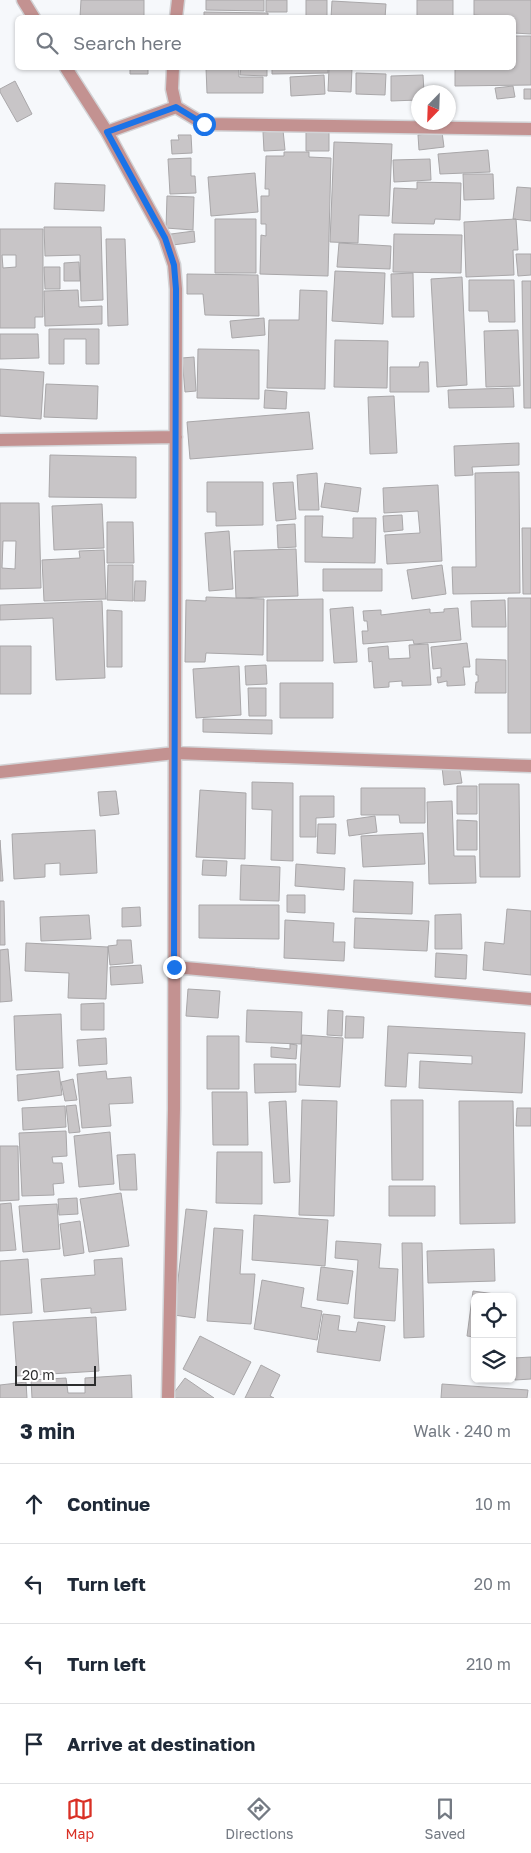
<!DOCTYPE html>
<meta charset="utf-8">
<style>
:root{--surface:#fff;--page:#f6f6f7;--text:#1f2937;--muted:#747a83;--line:#e0e1e3;--accent:#d93025}
body{margin:0;font-family:"Golos Text",sans-serif;background:var(--page);color:var(--text)}
.controls{position:absolute;right:15px;bottom:15px;display:grid;overflow:hidden;border-radius:8px;box-shadow:0 1px 4px #0004}
.controls button{width:45px;height:45px;display:grid;place-items:center;padding:0;border:0;border-bottom:1px solid var(--line);background:var(--surface);color:var(--text);font:25px sans-serif}
.compass{position:absolute;left:411px;top:85px;width:45px;height:45px;border-radius:50%;background:var(--surface);box-shadow:0 1px 4px #0004;rotate:203deg}
.scale{position:absolute;left:15px;bottom:12px;width:81px;box-sizing:border-box;padding-left:5px;border:2px solid #2c2d2e;border-top:0;font-size:14px;line-height:18px;white-space:nowrap;color:#2c2d2e;-webkit-text-stroke:4px #fff;paint-order:stroke}
.stop{position:absolute;width:15px;height:15px;margin:-11px;border:4px solid #1a73e8;border-radius:50%;background:#fff}
.stop.end{background:#1a73e8;border-color:#fff;box-shadow:0 1px 5px #0008}
.list{margin:0;padding:0;list-style:none}
h2{display:flex;justify-content:space-between;align-items:center;height:65px;margin:0;padding:0 20px;font-size:21px}
h2 small{font-size:16px;font-weight:400;color:var(--muted)}
.list li{display:grid;grid-template-columns:32px 1fr auto;gap:15px;align-items:center;box-sizing:border-box;height:80px;padding:0 20px;border-top:1px solid var(--line)}
.list b{display:block;font-size:19px;white-space:nowrap}
.list em{font-size:16px;font-style:normal;color:var(--muted)}
.icon{flex:none;width:28px;height:28px;fill:none;stroke:currentColor;stroke-width:2;stroke-linecap:round;stroke-linejoin:round}
.map{position:relative;flex:none;width:531px;height:1398px;overflow:hidden}
.search{position:absolute;background:var(--surface);box-shadow:0 1px 4px #0004;left:15px;right:15px;top:15px;height:55px;display:flex;align-items:center;gap:12px;box-sizing:border-box;padding:0 18px;border-radius:8px;color:var(--muted);font-size:19px}
.sheet{height:385px;background:var(--surface)}
nav{display:flex;justify-content:space-around;align-items:center;box-sizing:border-box;height:70px;border-top:1px solid var(--line);background:var(--surface);font-size:14px;color:var(--muted)}
nav a{display:grid;justify-items:center;gap:2px}
nav .on{color:var(--accent)}
.map>svg:first-child{display:block}
.building{fill:#c8c5c7;stroke:#a9a7a9;fill-rule:evenodd}
.lines{fill:none;stroke-linecap:round;stroke-linejoin:round}
.minor-casing{stroke:#d2d3d6;stroke-width:15}
.minor{stroke:#c39291;stroke-width:12}
.route{stroke:#1a73e8;stroke-width:6}
</style>
<div class="map">
<svg width="531" height="1398" viewBox="0 0 531 1398">
<rect width="100%" height="100%" fill="#f6f8fb"/>
<path class="building" d="M81 0H144V18L80 17Z
M206 0H264V11L206 10Z
M266 0H287V12H266Z
M306 0H327V18H306Z
M417 0H453V18H417Z
M474 0H531V34L514 33V18L474 15Z
M332 1 386 4 385 18H331Z
M204 12 268 13V18H204Z
M514 36H531V85L455 86V68H514Z
M130 68H148V74H130Z
M206 68H239V77H263V93H207Z
M241 68H267V76L240 75Z
M272 68H328V73L272 74Z
M329 68H352L351 92 328 91Z
M356 73 386 74 385 95 356 94Z
M324 75 325 94 291 96 290 77Z
M423 75 424 92H418V100L391 101V76Z
M15 81 32 114 17 122 0 92V89Z
M513 86 515 97 497 99 495 88Z
M524 89H531V99H524Z
M283 130 285 150 264 151 263 132Z
M306 130H329V151H306Z
M442 132 444 147 419 150 418 135Z
M178 135H191L192 153 172 154 171 140H179Z
M334 142 392 144 389 216 359 215 358 243 330 242Z
M488 150 490 172 440 174 438 154Z
M284 152H309V157L331 158 328 276 260 274 261 235 266 236V224H261V196H269V189H265L266 156H284Z
M191 158V176H195L196 193 170 194 168 159Z
M430 159 431 180 394 182 393 160Z
M255 173 258 212 211 216 208 177Z
M463 174H493L494 199 464 200Z
M417 182 461 183 460 220 435 219 434 224 392 223 394 188 417 189Z
M55 183 105 185 104 211 54 209Z
M517 187 531 188V221L513 219Z
M167 196 194 197 193 230 166 228Z
M215 219H256V273H215Z
M516 219 518 250H513L514 275 466 277 464 222Z
M44 227H101L103 300 81 301 80 255 45 256Z
M0 229H43V317H35V328H0ZM2 255H16V267L3 268Z
M194 231 195 242 173 245 171 234Z
M394 234 462 235 461 273 393 272Z
M106 239H125L128 325 108 326Z
M339 243 391 246 390 269 337 267Z
M516 254H531V275L518 276Z
M79 262 80 281H64V263Z
M44 267H60V289H45Z
M335 271 385 273 383 324 332 321Z
M413 273 414 317H392L391 274Z
M187 274 258 275 259 316 205 315 203 294H187Z
M462 277 467 385 437 387 431 279Z
M469 280H514L515 322H489L488 311H469Z
M522 281H531V408H524Z
M78 290 79 307 102 306V324L45 326 44 291Z
M300 290 327 291 325 389 267 388 269 320H299Z
M264 318 265 335 232 338 230 321Z
M49 329H99V364H86V339H64V364H49Z
M518 330 520 386 486 387 484 331Z
M0 334H38L39 358 0 359Z
M335 340 388 341 387 388 334 387Z
M198 349 259 350V399L197 398Z
M194 357 196 391 185 392 182 358Z
M420 362H428L429 392H390V367H419Z
M0 369 44 372 41 419 0 416Z
M46 384 98 386 97 419 44 417Z
M513 388 514 407 449 408 448 390Z
M265 390 287 392 286 409 264 408Z
M394 396 397 453 370 454 368 397Z
M309 412 313 449 190 459 187 422Z
M519 443V465L472 467 473 475 455 476 454 446Z
M50 455 136 457V498L49 497Z
M519 472 520 593 453 594 452 567H476L475 473Z
M317 473 319 510H299L297 475Z
M207 482H263V525L216 526V512H207Z
M293 482 296 519 276 521 273 483Z
M325 483 361 488 358 512 321 507Z
M438 485 442 561 387 564 385 535 420 533 418 511 384 513 383 488Z
M0 503H39L41 588 0 589ZM3 541H16L15 569 2 568Z
M102 504 104 548 54 550 52 506Z
M402 515 403 530 384 532 383 516Z
M305 516H323L322 537 353 538V518H376L375 563 305 562Z
M107 522H133L134 563H107Z
M295 524 296 547 278 548 277 525Z
M522 528H531V594H523Z
M229 531 233 589 209 591 205 533Z
M296 549 298 596 236 598 234 551Z
M104 550 106 599 44 601 42 560 80 558 79 551Z
M108 565H133V601L107 600Z
M442 565 446 594 412 599 407 570Z
M323 569H382V591H323Z
M135 581H146L145 601H134Z
M206 597 264 599 263 655 206 653 205 662H185L186 600 206 601Z
M508 598H531V733H508Z
M323 599V661H267V600Z
M505 600 506 627H472L471 601Z
M102 601 105 678 56 680 53 618 0 620V605Z
M353 607 357 662 334 663 330 609Z
M458 608 461 640 414 644 413 640 363 644 362 631H368L367 621H364L363 611 381 610V615L430 609V613L444 612V609Z
M107 610 122 611V667H107Z
M467 643 470 667H463L465 685 447 686V681L438 683 437 677H441V668L433 669 431 647Z
M428 644 431 685 402 686V681L389 682V687L374 688 372 661 369 662 368 648 388 646 389 659 410 658 409 645Z
M0 646H31V694H0Z
M476 659 506 660V693H475L476 682H478V675H476Z
M266 665 267 684 246 685 245 666Z
M239 666 241 715 196 718 193 669Z
M280 683H333V718H280Z
M248 688H266V716H249Z
M203 719 272 720V734L203 732Z
M459 765 462 783 444 785 442 767Z
M252 782 293 783V861L271 860 272 810 252 809Z
M479 784H519L520 877H480Z
M457 786H477V814H457Z
M361 788H425V823H400L399 815H361Z
M200 790 246 793 245 859 196 857Z
M116 791 119 814 100 816 98 792Z
M300 796H334V817L316 818V837H300Z
M452 801 454 856H475L476 883 429 884 427 802Z
M375 816 377 832 349 836 347 820Z
M457 820 477 821V850H457Z
M318 824H336L335 854 317 853Z
M95 830 97 873 60 875V863L45 864V877L14 879 12 834Z
M423 833 425 864 363 867 361 836Z
M0 840 3 881H0Z
M203 860 227 861 226 876 202 875Z
M296 864 345 868 344 890 295 886Z
M241 865 280 867 279 901 240 900Z
M354 880 413 882 412 914 353 912Z
M287 895H305V913L287 912Z
M0 901H4L5 945H0Z
M199 905H279V939L199 938Z
M140 907 141 926 122 927V908Z
M507 909 531 911V975L483 970 485 942 504 944Z
M461 914 462 949H435V915Z
M89 915 91 939 41 941 40 917Z
M355 918 429 921 427 951 354 948Z
M285 920 334 923 333 942H345L344 961 284 958Z
M117 940H131L133 963 110 965 108 946 117 945Z
M26 943 108 947 106 999 68 998 69 973 25 971Z
M8 949 12 1001 0 1002V950Z
M436 953 467 955 466 979 435 977Z
M141 965 143 983 111 985 110 967Z
M188 989 220 991 218 1018 186 1016Z
M104 1003V1030H81V1004Z
M247 1010 302 1012 301 1044 246 1042Z
M328 1010 343 1011 342 1036 327 1035Z
M61 1014 63 1068 16 1070 14 1016Z
M346 1016 364 1017 363 1038H345Z
M388 1026 525 1033 522 1093 419 1088 420 1061 472 1064V1056L408 1053 406 1087 385 1086Z
M302 1035 343 1038 340 1087 299 1085Z
M207 1036H239V1089H207Z
M106 1038 107 1064 79 1066 77 1040Z
M290 1044 297 1045 296 1059 271 1057V1047L290 1049Z
M254 1064H296V1092L255 1093Z
M59 1071 62 1095 18 1101 17 1075Z
M106 1071 107 1079 131 1077 133 1103 109 1104 111 1126 82 1128 77 1074Z
M73 1079 77 1100 65 1101 61 1082Z
M212 1092H247L248 1145H213Z
M302 1100 337 1101 334 1216 299 1215Z
M391 1100H423V1180H392Z
M286 1101 290 1182 274 1183 269 1102Z
M459 1101H513L515 1223 460 1224Z
M76 1105 80 1132 69 1133 66 1106Z
M65 1106 66 1127 23 1130 22 1108Z
M517 1108H531V1126H516Z
M66 1131 67 1156 52 1157 53 1163H62L64 1183 53 1184 54 1195 22 1196 19 1133Z
M110 1132 114 1184 79 1187 74 1136Z
M0 1146H18L19 1200 0 1201Z
M217 1152H262V1204L216 1203Z
M135 1154 137 1190H120L117 1155Z
M389 1186H435V1216H389Z
M121 1193 129 1246 89 1252 80 1199Z
M77 1198 78 1214 59 1215 58 1199Z
M11 1203 16 1250 0 1251V1204Z
M57 1204 60 1249 23 1252 19 1206Z
M186 1209 207 1211 195 1318 174 1315Z
M254 1215 328 1220 325 1266 252 1260Z
M80 1221 84 1253 64 1256 60 1224Z
M214 1228 243 1230 240 1274H255L251 1324 207 1321Z
M336 1241 381 1244 379 1268 398 1269 395 1321 354 1318 358 1260 335 1258Z
M402 1243H422L424 1337 404 1338Z
M494 1249 495 1281 428 1283 427 1251Z
M122 1258 126 1310 91 1313V1308L44 1312 41 1279 95 1275 94 1260Z
M28 1259 32 1313 0 1315V1261Z
M321 1267 353 1271 348 1304 317 1300Z
M262 1280 304 1288 301 1307 322 1311 317 1340 254 1329Z
M473 1291 502 1295V1297H475V1337L467 1336Z
M323 1314 340 1316 338 1330 356 1332 358 1322 385 1326 380 1361 317 1352Z
M96 1317 99 1371 17 1376 13 1322Z
M200 1336 251 1362 234 1395 183 1369Z
M531 1357V1379L515 1380 514 1358Z
M261 1365 280 1375 270 1396 274 1398H245Z
M131 1375 132 1398H32L31 1380 66 1378 68 1393H85V1378Z
M185 1378 214 1398H170Z
M26 1382 27 1398H0V1385Z
M442 1384 528 1390 527 1398H441Z"/>
<g class="lines">
<g class="minor-casing">
<path id="minor" d="M23 0 34 18
M176 18 178 0
M66 68 107 132 165 238 174 265 176 289 174 1109 168 1398
M173 68 172 89 176 107 204 124 531 129
M107 132 176 107
M0 440 176 437
M0 772 175 753 531 766
M174 967 531 999"/>
</g>
<use href="#minor" class="minor"/>
</g>
<g class="lines">
<path class="route" d="M174 967 176 289 174 265 165 238 107 132 176 107 204 124"/>
</g>
</svg>
<div class="controls">
<button><svg class="icon" aria-label="locate" viewBox="0 0 24 24"><circle cx="12" cy="12" r="6"/><path d="M12 2v4M12 18v4M2 12h4M18 12h4"/></svg></button>
<button><svg class="icon" aria-label="layers" viewBox="0 0 24 24"><path d="M12 4l9 5-9 5-9-5zM3 14l9 5 9-5"/></svg></button>
</div>
<svg class="compass" viewBox="-18 -18 36 36"><path d="M0-13l5 13h-10z" fill="#e53935"/><path d="M0 13l5-13h-10z" fill="#747a83"/></svg>
<div class="scale">20 m</div>
<div class="stop" style="left:204px;top:124px"></div>
<div class="stop end" style="left:174px;top:967px"></div>
<div class="search"><svg class="icon" aria-label="search" viewBox="0 0 24 24"><circle cx="10" cy="10" r="6"/><path d="M15 15l6 6"/></svg>Search here</div>
</div>
<section class="sheet">
<h2>3 min<small>Walk · 240 m</small></h2>
<ul class="list">
<li><svg class="icon" aria-label="ahead" viewBox="0 0 24 24"><path d="M12 20V5M6 11l6-6 6 6"/></svg><div><b>Continue</b></div><em>10 m</em></li>
<li><svg class="icon" aria-label="left" viewBox="0 0 24 24"><path d="M17 20v-9H6M10 6l-5 5 5 5"/></svg><div><b>Turn left</b></div><em>20 m</em></li>
<li><svg class="icon" aria-label="left" viewBox="0 0 24 24"><path d="M17 20v-9H6M10 6l-5 5 5 5"/></svg><div><b>Turn left</b></div><em>210 m</em></li>
<li><svg class="icon" aria-label="arrive" viewBox="0 0 24 24"><path d="M6 21V4h12l-3 4 3 4H6"/></svg><div><b>Arrive at destination</b></div></li>
</ul>
</section>
<nav>
<a class="on"><svg class="icon" aria-label="map" viewBox="0 0 24 24"><path d="M3 6l6-2 6 2 6-2v14l-6 2-6-2-6 2zM9 4v14M15 6v14"/></svg>Map</a>
<a><svg class="icon" aria-label="directions" viewBox="0 0 24 24"><path d="M12 3l9 9-9 9-9-9zM9 14v-3h6M13 9l2 2-2 2"/></svg>Directions</a>
<a><svg class="icon" aria-label="saved" viewBox="0 0 24 24"><path d="M7 4h10v16l-5-4-5 4z"/></svg>Saved</a>
</nav>
